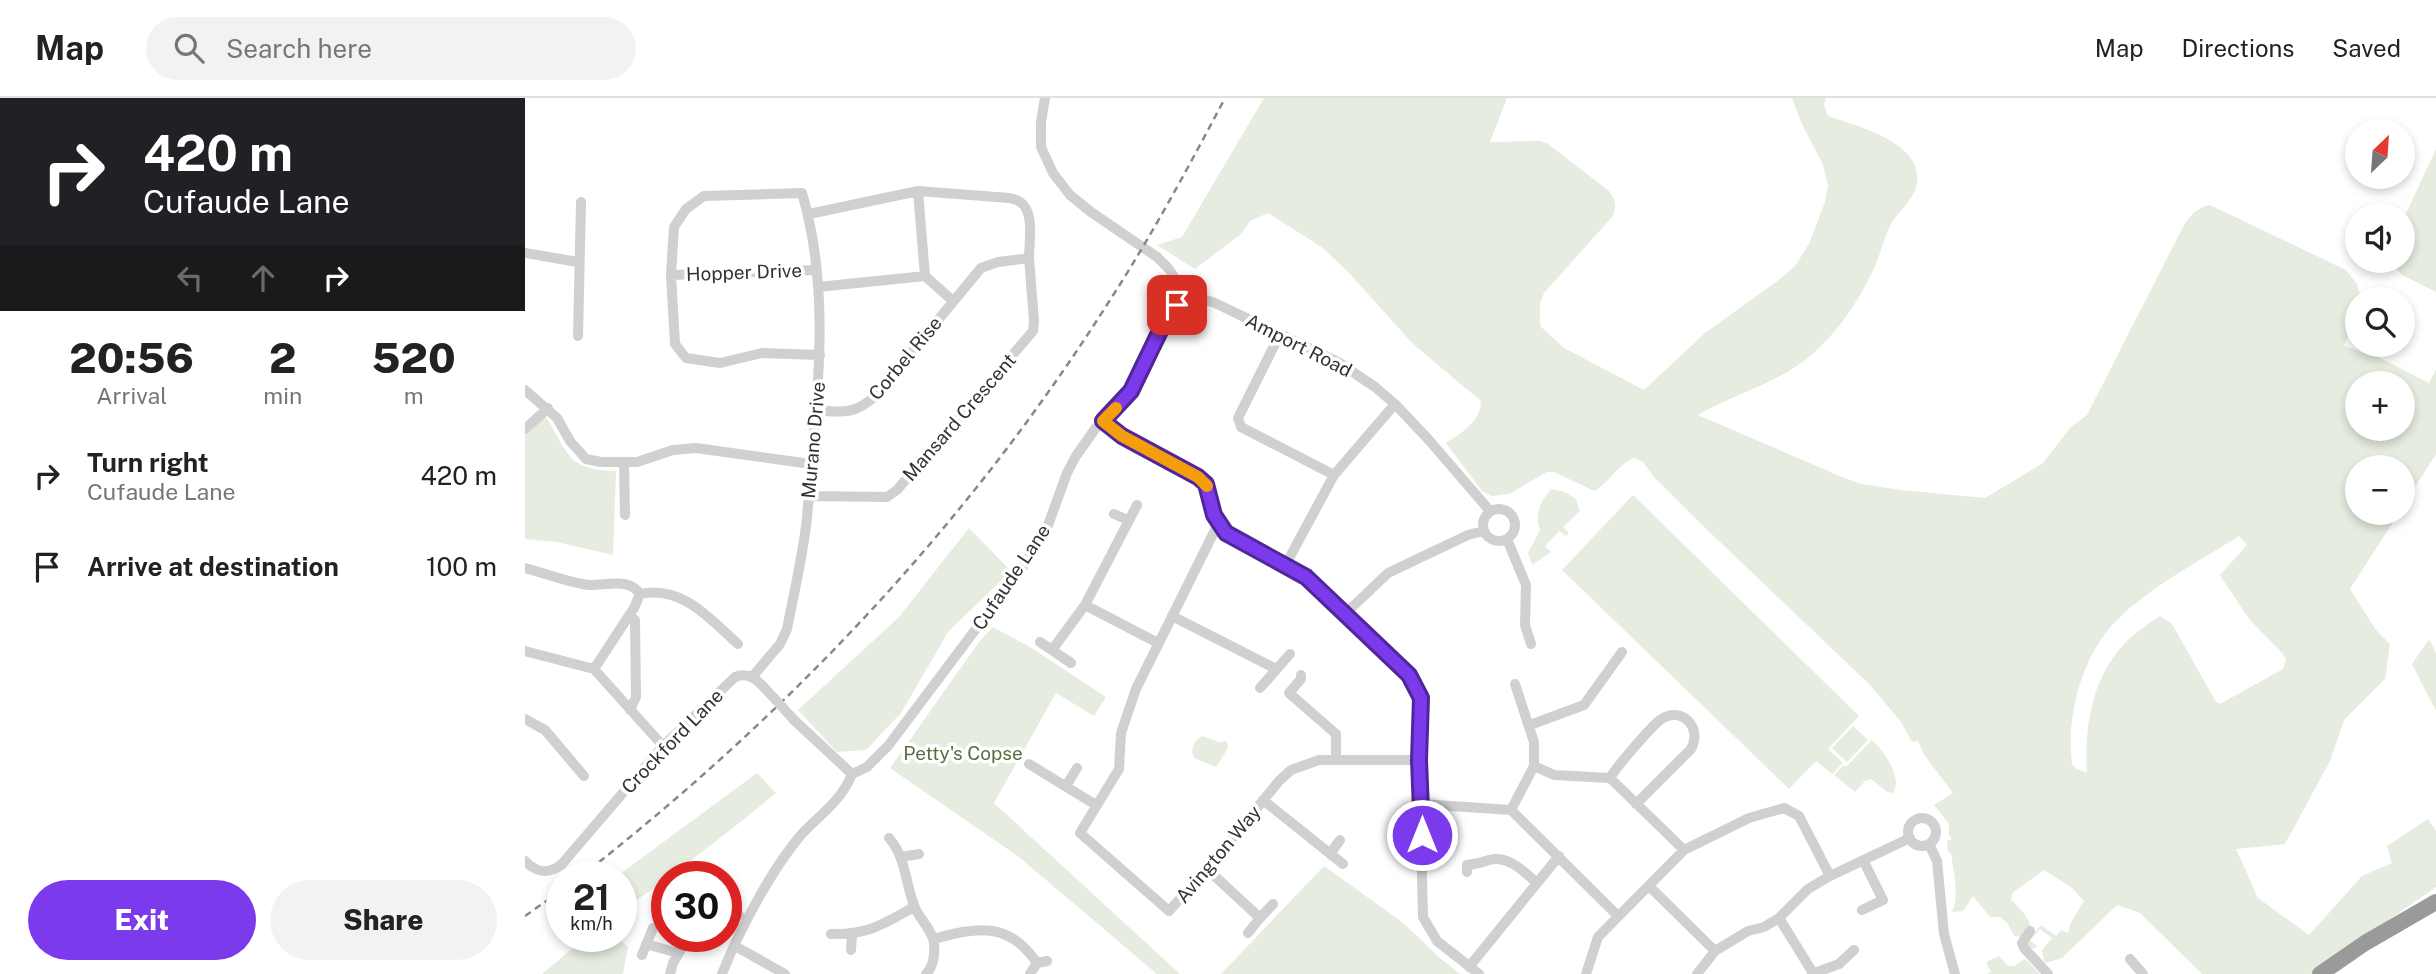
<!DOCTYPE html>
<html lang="en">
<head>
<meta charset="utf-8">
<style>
	body { margin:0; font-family:"Public Sans",sans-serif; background:#f2f2f2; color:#222; height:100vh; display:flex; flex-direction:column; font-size:26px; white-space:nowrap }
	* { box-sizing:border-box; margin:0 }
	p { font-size:23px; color:#767676 }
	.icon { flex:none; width:38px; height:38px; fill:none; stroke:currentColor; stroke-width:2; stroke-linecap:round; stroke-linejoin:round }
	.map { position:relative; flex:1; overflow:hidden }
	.sheet { display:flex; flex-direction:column; background:#fff; width:525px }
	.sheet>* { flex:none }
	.hud { background:#202124; color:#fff; overflow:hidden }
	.needle { width:46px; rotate:25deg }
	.buttons { position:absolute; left:1820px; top:21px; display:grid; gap:14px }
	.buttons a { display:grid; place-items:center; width:70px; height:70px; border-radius:50%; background:#fff; box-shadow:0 4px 10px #0003; font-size:35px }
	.speed { position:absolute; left:21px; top:763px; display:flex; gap:14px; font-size:35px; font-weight:700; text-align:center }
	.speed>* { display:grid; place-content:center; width:91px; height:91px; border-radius:50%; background:#fff; box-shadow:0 4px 10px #0003; line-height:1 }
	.speed small { font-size:18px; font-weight:400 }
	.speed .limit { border:10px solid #d22; background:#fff; color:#111 }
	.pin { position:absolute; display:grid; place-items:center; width:60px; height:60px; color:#fff; margin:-30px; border-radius:14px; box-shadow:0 4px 10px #0006 }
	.me { position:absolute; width:77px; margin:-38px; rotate:0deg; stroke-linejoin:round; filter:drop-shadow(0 0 5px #0008) }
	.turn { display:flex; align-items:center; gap:24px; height:147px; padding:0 28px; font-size:32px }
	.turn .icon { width:91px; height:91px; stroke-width:2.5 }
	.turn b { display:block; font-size:49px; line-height:60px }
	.lanes { display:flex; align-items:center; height:66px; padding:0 28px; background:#0003; justify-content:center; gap:35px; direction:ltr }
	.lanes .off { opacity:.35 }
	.eta { display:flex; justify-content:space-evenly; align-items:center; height:119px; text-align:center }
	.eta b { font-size:42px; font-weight:800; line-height:49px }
	.primary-button { display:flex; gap:14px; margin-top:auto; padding:14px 28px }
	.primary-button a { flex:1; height:80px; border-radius:42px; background:#7c3aed; color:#fff; font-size:28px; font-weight:800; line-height:80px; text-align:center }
	.primary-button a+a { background:#f2f2f2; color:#222 }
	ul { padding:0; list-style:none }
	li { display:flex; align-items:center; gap:21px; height:91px; padding:0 28px }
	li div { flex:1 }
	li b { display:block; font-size:26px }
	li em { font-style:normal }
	header { display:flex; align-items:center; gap:42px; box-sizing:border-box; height:98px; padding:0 35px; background:#fff; border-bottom:2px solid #e0e0e0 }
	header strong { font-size:33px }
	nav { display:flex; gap:38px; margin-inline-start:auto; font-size:24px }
	.search { width:490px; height:63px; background:#f2f2f2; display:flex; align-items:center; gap:18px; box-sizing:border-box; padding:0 24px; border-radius:38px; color:#767676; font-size:26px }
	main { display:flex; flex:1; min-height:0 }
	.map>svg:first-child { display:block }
	.green { fill:#e6ecdf; fill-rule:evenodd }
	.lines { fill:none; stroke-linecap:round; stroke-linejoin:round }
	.minor { stroke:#d0d0d0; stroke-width:10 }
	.highway { stroke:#9a9a9a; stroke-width:16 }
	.rail { stroke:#888; stroke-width:2.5; stroke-dasharray:7 5; stroke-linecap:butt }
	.minor-bridge { stroke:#d0d0d0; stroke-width:10 }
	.route-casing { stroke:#51269a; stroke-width:18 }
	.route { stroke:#7c3aed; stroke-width:12 }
	.slow { stroke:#f59e0b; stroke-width:12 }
	.labels { text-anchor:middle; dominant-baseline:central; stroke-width:7; stroke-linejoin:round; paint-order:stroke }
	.street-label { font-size:19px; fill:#333; stroke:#fff }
	.park-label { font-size:19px; fill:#56703f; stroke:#fff }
</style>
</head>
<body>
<header>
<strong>Map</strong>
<div class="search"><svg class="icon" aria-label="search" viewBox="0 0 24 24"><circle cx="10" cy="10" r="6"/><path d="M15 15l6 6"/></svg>Search here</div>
<nav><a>Map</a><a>Directions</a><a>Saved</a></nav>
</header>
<main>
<section class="sheet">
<div class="hud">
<div class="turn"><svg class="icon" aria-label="right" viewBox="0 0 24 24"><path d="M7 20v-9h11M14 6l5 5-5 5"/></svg><div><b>420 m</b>Cufaude Lane</div></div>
<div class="lanes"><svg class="icon off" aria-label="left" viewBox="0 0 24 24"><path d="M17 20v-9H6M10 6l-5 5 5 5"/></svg><svg class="icon off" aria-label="ahead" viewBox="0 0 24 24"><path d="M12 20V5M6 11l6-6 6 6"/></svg><svg class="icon" aria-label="right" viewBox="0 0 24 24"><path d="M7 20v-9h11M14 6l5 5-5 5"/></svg></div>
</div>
<div class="eta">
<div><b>20:56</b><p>Arrival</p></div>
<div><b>2</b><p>min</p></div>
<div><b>520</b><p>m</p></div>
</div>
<ul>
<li><svg class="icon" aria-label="right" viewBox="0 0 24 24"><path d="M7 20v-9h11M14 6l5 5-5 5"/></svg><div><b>Turn right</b><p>Cufaude Lane</p></div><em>420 m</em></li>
<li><svg class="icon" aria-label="arrive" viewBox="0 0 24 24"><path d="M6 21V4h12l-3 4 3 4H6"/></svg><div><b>Arrive at destination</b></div><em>100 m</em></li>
</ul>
<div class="primary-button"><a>Exit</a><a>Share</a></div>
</section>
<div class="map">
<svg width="1911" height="876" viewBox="0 0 1911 876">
	<rect width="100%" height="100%" fill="#fff"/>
	<!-- green -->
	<path class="green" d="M 739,0 L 982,0 L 965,44 L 1015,43 L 1023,46 L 1084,93 C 1091,103 1092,108 1087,119 L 1019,195 L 1015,206 L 1015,228 L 1039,250 L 1119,292 L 1180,235 L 1259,178 L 1270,168 L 1284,146 L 1300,104 L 1303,88 L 1298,67 L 1276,24 L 1267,0 L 1301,0 L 1299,7 L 1303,18 C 1334,29 1406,46 1390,92 C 1385,105 1373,114 1366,126 C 1359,139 1356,154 1351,166 C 1332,208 1304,249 1264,273 C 1235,290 1202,300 1173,317 L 1317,379 L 1336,386 L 1376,392 L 1460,400 L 1518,365 L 1545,330 L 1562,317 L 1659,127 C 1666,116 1672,110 1685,107 L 1821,172 L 1832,186 L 1836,201 L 1832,201 L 1832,218 L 1819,248 L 1853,259 L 1904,285 L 1911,271 L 1911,356 L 1878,408 L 1878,369 L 1832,369 L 1832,415 L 1874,415 L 1825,491 L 1851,532 L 1865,546 L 1860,581 L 1819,622 L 1805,663 L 1760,746 L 1711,751 L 1733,800 L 1784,837 L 1837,778 L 1867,765 L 1862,748 L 1903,721 L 1911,733 L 1911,789 L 1786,876 L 1677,876 L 1615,815 L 1592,807 L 1537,860 L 1521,865 L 1519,862 L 1517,852 L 1527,840 L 1515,831 L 1505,842 L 1512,848 L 1509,851 L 1504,850 L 1501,846 L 1516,827 L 1531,838 L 1536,832 L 1543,835 L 1545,826 L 1559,803 L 1546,789 L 1519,772 L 1487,795 L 1486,802 C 1495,810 1502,817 1506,829 L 1496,839 L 1489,838 L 1483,826 L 1475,819 L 1465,819 L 1448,798 L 1438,813 L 1427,814 C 1435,798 1428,772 1426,755 L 1423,754 L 1422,743 L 1427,741 L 1424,738 L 1424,726 L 1409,707 L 1428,695 L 1400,658 L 1393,643 L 1387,644 L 1376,624 L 1344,586 L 1175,425 L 1129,379 L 1118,364 L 1109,360 C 1093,366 1084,385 1069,393 L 1029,374 L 1022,374 L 984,396 L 967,398 L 957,393 L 921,345 C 937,334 955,325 956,303 L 888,246 L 825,176 L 798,150 L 743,115 L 725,123 L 716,136 L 670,171 L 632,147 L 657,139 ZM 1832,285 L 1878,285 L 1878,331 L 1832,331 ZM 1714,438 L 1722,447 L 1695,477 L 1724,521 L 1758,556 L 1761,562 L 1758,571 L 1695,606 L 1691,604 L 1647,526 L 1635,518 C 1620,528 1605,538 1594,552 C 1566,585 1559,634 1562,675 L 1550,670 L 1547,666 C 1541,618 1556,560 1590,524 C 1623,490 1673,464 1714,438 Z
		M 1911,51 L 1911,194 L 1877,177 L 1864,163 L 1878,163 L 1878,122 Z
		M 21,319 C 44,356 42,372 91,373 L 88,457 L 32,444 L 0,441 L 0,334 Z
		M 1026,391 L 1040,394 L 1051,401 L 1055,413 L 1038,429 L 1044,435 L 1041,438 L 1034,433 L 1020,448 L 1026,454 L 1007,467 L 1003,455 L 1015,432 C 1009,416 1015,404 1026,391 Z
		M 1108,397 L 1334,618 L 1303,651 L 1318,665 L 1307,676 L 1291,663 L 1264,691 L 1037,472 Z
		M 444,430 L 486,473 L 423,534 L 376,615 L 341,652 L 312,654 L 273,612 L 374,519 Z
		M 468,529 L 505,549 L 581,599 L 569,618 L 531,595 L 469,705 L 655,876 L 632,876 L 494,759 L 365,670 L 454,544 Z
		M 1904,541 L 1911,555 L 1911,613 L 1887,566 Z
		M 1328,628 L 1343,642 L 1322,664 L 1307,650 Z
		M 677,638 L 694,644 L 702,643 L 703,650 L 691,669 L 669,660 C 665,651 669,643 677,638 Z
		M 1347,642 C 1359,653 1378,680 1368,695 L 1362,694 L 1346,681 L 1340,683 L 1330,694 L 1309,677 L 1319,667 L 1321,669 Z
		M 232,675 L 251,695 C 200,738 149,775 96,814 L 96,779 L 91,779 Z
		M 799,768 L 877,824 L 915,860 L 935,876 L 696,876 Z
		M 62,838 L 91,838 L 103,849 L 98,876 L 17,876 Z
		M 1474,858 L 1483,868 L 1489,868 L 1500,861 L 1515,876 L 1462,876 L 1466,874 L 1461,864 Z"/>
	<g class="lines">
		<!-- minor -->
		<path class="minor" d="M 393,93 L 400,178
			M 284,116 L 393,93 L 484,100 C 488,101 492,101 495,104 C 510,113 504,145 504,160 L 473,164 L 456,170 L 351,297 C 331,316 318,315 291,312
			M 0,155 L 53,164
			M 146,177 L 291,172
			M 400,178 L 428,203
			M 293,189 L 400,178
			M 654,201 L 678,201 L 690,205 L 813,264 L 850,289 L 870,306 L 903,341 L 965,413
			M 755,236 L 713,320 L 716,329 L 809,377
			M 53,238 L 56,104
			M 0,292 L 32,320 L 45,343 L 61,361 L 76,364 L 112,364 L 148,352 L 171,350 L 286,366
			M 578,323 L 597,338 L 673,379 L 681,386 L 689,417 L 701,435 L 781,479 L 884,577 L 896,600 L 894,662 L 898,819 L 912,843 L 954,876
			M 0,331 L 23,310
			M 99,364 L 100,417
			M 283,398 L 362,399 L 372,392 L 508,233 L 509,223 L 504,160
			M 612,407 L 560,507 L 633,545
			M958 427a16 16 0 1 1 32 0a16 16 0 1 1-32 0Z
			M 589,416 L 603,422
			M 693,426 L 611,591 L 596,635 L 594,671 L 555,735 L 644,813 L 682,771 L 754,683 L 766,672 L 794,662 L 894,662
			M 982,441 L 1001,487 L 1000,527 L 1006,546
			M 760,468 L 809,377 L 870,306
			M 0,470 C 19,475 45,485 64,487 C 80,488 104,479 115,496
			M 115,496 C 157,487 184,520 213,546
			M 821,515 L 863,475 L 943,437 L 958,433
			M 647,518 L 751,571
			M 515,544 L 527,552 L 560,507
			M 527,552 L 546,565
			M 0,553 L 69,571 L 138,648
			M 69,571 L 109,510 L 115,496
			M 776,577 L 776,581 L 764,595 L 811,636 L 811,661
			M 228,578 L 255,546 L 262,531 C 269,495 278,457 282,420 C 284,395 286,370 288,345 C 296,263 301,176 277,95 L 179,98 L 161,111 L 149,129 L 146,177 L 150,246 L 161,260 L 195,265 L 237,255 L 295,257
			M 735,590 L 765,556
			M 105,612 L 111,599 L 110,522 L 105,517
			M 0,621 L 20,632 L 59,678
			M 269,622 L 327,676
			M 1005,627 L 1059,607 L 1097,554
			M 504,666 L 571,707
			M 1009,668 L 1029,677 L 1085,680 L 1159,752
			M 327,676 L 342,669 L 363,648 L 499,467 L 522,430 L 542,375 L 551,358 L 570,331 L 606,293 L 635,233 L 653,204 L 652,183 L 643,170 L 632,159 L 566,114 L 545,97 L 528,75 L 516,49 L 516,24 L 520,0
			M 1085,680 C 1092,668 1125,630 1135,622 C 1156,607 1178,629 1166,651 L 1111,706
			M 541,688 L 552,670
			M 738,702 L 818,766
			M 896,706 L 986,712 L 1093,818
			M 986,712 L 1009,668 L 1009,644 L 990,586
			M1383 734a14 14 0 1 1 28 0a14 14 0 1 1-28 0Z
			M 364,740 C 382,760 380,788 391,812 C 396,822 408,834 409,845 C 410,857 409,868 401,876
			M 1404,746 L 1412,763 L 1419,836 L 1430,876
			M 805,756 L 815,742
			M 376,759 L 394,756
			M 0,763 C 12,775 23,777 37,766 L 138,648 L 210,579 C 228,572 237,588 249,600
			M 682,771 L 735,820 L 748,806
			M 942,774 L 942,767 C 951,766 956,765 964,762 C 984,757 998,773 1012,785
			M 1125,789 L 1190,853
			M 201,809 L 214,817
			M 1337,812 L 1358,802 L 1338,762
			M 1254,820 L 1288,875
			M 1505,833 L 1497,845 L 1499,850 L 1523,876
			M 723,835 L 735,820
			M 306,836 C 343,837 358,826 389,809
			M 409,841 C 451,829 484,823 512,865
			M 121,846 L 153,855
			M 210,848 L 260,876
			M 326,852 L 327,837
			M 117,857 L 128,830
			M 1605,861 L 1618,876
			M 944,869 L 1034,758
			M 145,876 L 148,865 L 164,838
			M 197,876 C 214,833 245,774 275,738 C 294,717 316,704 327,676
			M 505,876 L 512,865 L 522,863
			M 1061,876 L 1073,839 L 1159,752 L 1224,720 L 1259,710 L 1274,718 L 1305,778
			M 1172,876 L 1190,853 L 1223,833 L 1239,829 L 1254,820 L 1283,791 L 1305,778 L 1385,740
			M 1287,876 L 1314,866 L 1329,852"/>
		<!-- highway -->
		<path class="highway" d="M 1795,876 L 1840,845 L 1911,804"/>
		<!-- rail -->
		<path class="rail" d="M 55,779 C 263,617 444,425 585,202 C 627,137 664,68 700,0
			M 0,818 L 37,792"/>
		<!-- minor-bridge -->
		<path class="minor-bridge" d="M 249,600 L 269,622"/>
	</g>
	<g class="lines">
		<!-- route casing -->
		<g class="route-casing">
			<path id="route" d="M 652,207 L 635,233 L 606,293 L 578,323 L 597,338 L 673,379 L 681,386 L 689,417 L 701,435 L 781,479 L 884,577 L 896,600 L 894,662 L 897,737"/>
		</g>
		<!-- route -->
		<use href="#route" class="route"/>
		<!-- slow -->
		<path class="slow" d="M 591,310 L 578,323 L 597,338 L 673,379 L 682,388"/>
	</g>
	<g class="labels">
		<!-- street labels -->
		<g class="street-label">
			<text transform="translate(219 174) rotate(-2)">Hopper Drive</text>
			<text transform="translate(774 247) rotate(27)">Amport Road</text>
			<text transform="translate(380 260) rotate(-50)">Corbel Rise</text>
			<text transform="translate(434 319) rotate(-49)">Mansard Crescent</text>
			<text transform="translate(288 342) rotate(-85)">Murano Drive</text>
			<text transform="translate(486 479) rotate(-56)">Cufaude Lane</text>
			<text transform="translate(147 643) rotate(-46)">Crockford Lane</text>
			<text transform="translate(693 756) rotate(-50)">Avington Way</text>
		</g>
		<!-- park labels -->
		<g class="park-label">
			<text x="438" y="655">Petty's Copse</text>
		</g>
	</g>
</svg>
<div class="buttons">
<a><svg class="needle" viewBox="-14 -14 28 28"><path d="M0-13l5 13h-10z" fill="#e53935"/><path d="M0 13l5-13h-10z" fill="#767676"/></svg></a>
<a><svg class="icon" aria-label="sound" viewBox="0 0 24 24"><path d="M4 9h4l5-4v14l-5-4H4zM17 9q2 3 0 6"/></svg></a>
<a><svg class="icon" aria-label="search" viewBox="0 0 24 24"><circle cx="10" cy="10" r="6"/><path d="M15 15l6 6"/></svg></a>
<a>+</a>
<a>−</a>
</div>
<div class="speed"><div>21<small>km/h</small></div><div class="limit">30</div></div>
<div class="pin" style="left:652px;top:207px;background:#d93025"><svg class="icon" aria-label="arrive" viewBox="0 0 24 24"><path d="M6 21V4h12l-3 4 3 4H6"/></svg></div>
<svg class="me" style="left:897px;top:737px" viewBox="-20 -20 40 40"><circle r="17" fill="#7c3aed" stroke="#fff" stroke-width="3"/><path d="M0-11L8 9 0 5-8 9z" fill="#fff"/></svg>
</div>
</main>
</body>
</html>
